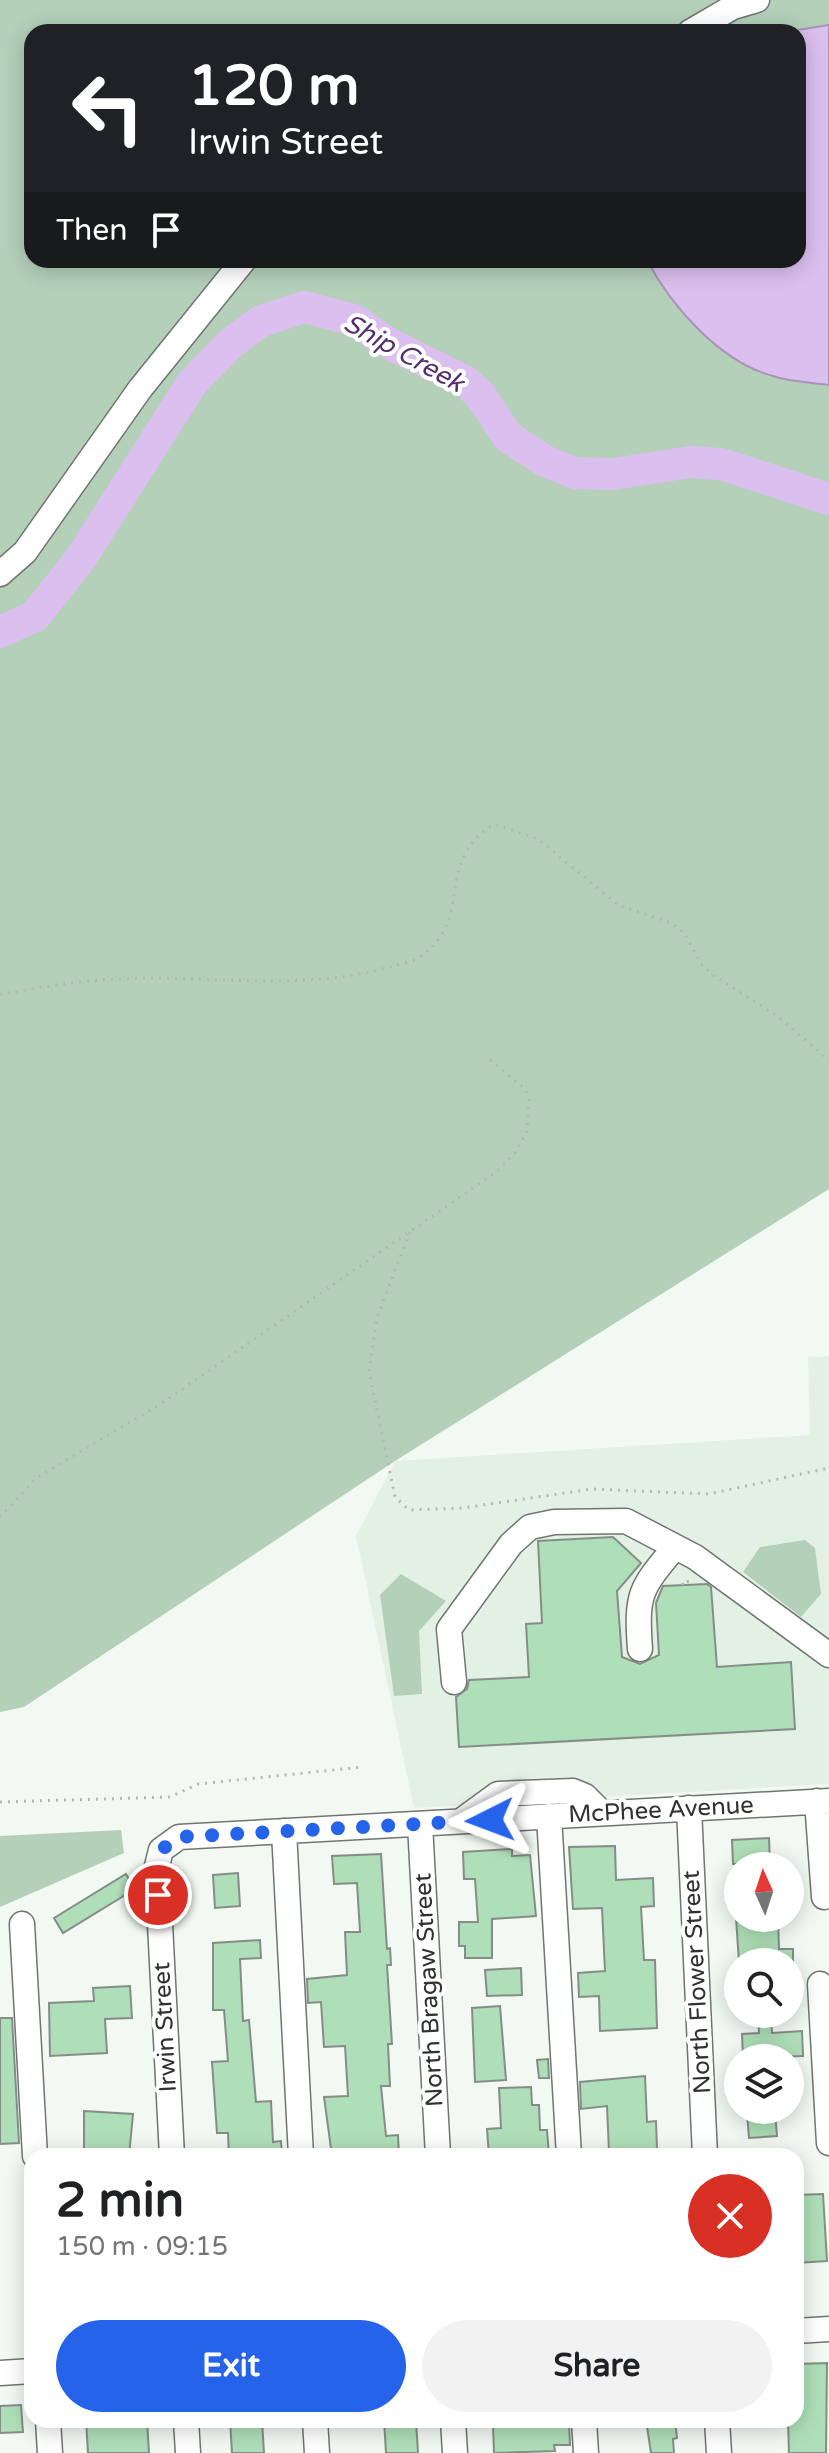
<!DOCTYPE html>
<html lang="en">
<head>
<meta charset="utf-8">
<style>
	body { margin:0; font-family:"Varela Round",sans-serif; background:#f2f2f2; color:#202124; height:100vh; display:flex; flex-direction:column; font-size:30px; white-space:nowrap }
	* { box-sizing:border-box; margin:0 }
	p { font-size:26px; color:#757577 }
	.icon { flex:none; width:44px; height:44px; fill:none; stroke:currentColor; stroke-width:2; stroke-linecap:round; stroke-linejoin:round }
	.map { position:relative; flex:1; overflow:hidden }
	.details { position:absolute; left:24px; top:2148px; width:780px; height:280px; display:flex; flex-direction:column; background:#fff; border-radius:24px; box-shadow:0 4px 20px #0003 }
	.details>* { flex:none }
	.banner { position:absolute; left:24px; top:24px; width:782px; height:244px; border-radius:24px; box-shadow:0 4px 20px #0003; background:#202124; color:#fff; overflow:hidden }
	.needle { width:52px; rotate:357deg }
	.buttons { position:absolute; left:724px; top:1852px; display:grid; gap:16px }
	.buttons a { display:grid; place-items:center; width:80px; height:80px; border-radius:50%; background:#fff; box-shadow:0 4px 20px #0003; font-size:40px }
	.pin { position:absolute; display:grid; place-items:center; width:68px; height:68px; color:#fff; margin:-34px; border:4px solid #fff; border-radius:50%; box-shadow:0 2px 8px #0007 }
	.me { position:absolute; width:88px; margin:-44px; rotate:267deg; stroke-linejoin:round; filter:drop-shadow(0 0 6px #0008) }
	.turn { display:flex; align-items:center; gap:28px; height:168px; padding:0 32px; font-size:36px }
	.turn .icon { width:104px; height:104px; stroke-width:2.5 }
	.turn b { display:block; font-size:56px; line-height:68px }
	.then { display:flex; align-items:center; height:76px; padding:0 32px; background:#0003; gap:16px; font-size:30px }
	.round { display:grid; place-items:center; flex:none; width:84px; height:84px; border-radius:42px; background:#f2f2f2 }
	.headline { display:flex; align-items:center; justify-content:space-between; height:136px; padding:0 32px }
	h1 { font-size:48px; font-weight:700; line-height:60px }
	.primary-button { display:flex; gap:16px; margin-top:auto; padding:16px 32px }
	.primary-button a { flex:1; height:92px; border-radius:48px; background:#2563eb; color:#fff; font-size:32px; font-weight:700; line-height:92px; text-align:center }
	.primary-button a+a { background:#f2f2f2; color:#202124 }
	.map>svg:first-child { display:block }
	.built { fill:#e3f1e5 }
	.green { fill:#b4d0b9; fill-rule:evenodd }
	.water { fill:#dbbfef; stroke:#a895b6; stroke-width:2 }
	.lines { fill:none; stroke-linecap:round; stroke-linejoin:round }
	.river { stroke:#dbbfef; stroke-width:32 }
	.building { fill:#afdfb8; stroke:#868d88; stroke-width:2 }
	.minor-casing { stroke:#6f7670; stroke-width:27 }
	.path { stroke:#b2b8b3; stroke-width:3; stroke-dasharray:2 6; stroke-linecap:butt }
	.minor { stroke:#fff; stroke-width:24 }
	.route { stroke:#2563eb; stroke-width:14; stroke-dasharray:0 25.2 }
	.labels { text-anchor:middle; dominant-baseline:central; stroke-width:8; stroke-linejoin:round; paint-order:stroke }
	.street-label { font-size:24px; fill:#303230; stroke:#fff }
	.water-label { font-size:26px; font-style:italic; fill:#55316b; stroke:#fff }
</style>
</head>
<body>
<div class="map">
<svg width="829" height="2453" viewBox="0 0 829 2453">
	<rect width="100%" height="100%" fill="#f2f9f3"/>
	<!-- built -->
	<path class="built" d="M 829,1356 L 829,1784 L 414,1808 L 356,1536 L 395,1461 L 810,1435 L 808,1357 Z"/>
	<!-- green -->
	<path class="green" d="M 0,0 L 829,0 L 829,1189 L 395,1461 L 24,1707 L 0,1712 ZM 32,32 L 798,32 L 798,260 L 32,260 Z
		M 805,1540 L 815,1548 L 821,1594 L 801,1617 L 743,1572 L 760,1547 Z
		M 401,1574 L 446,1601 L 419,1631 L 422,1694 L 394,1696 L 380,1595 Z
		M 121,1830 L 124,1853 L 0,1907 L 0,1836 Z"/>
	<!-- water -->
	<path class="water" d="M 829,25 L 829,385 C 810,382 790,382 773,376 C 720,362 671,306 647,260 L 798,260 L 798,32 L 785,32 Z"/>
	<g class="lines">
		<!-- river -->
		<path class="river" d="M 0,632 L 35,616 L 81,558 L 192,383 L 231,343 L 261,321 L 304,307 L 354,320 L 386,342 L 465,381 L 481,396 L 508,437 L 545,461 L 575,473 L 614,474 L 690,462 L 721,464 L 829,499"/>
	</g>
	<!-- building -->
	<path class="building" d="M 613,1537 L 641,1563 L 617,1591 L 622,1657 L 640,1664 L 659,1655 L 656,1603 L 663,1586 L 707,1584 L 711,1587 L 717,1667 L 791,1662 L 795,1729 L 459,1747 L 456,1697 L 467,1689 L 469,1680 L 529,1677 L 526,1624 L 542,1623 L 538,1541 Z
		M 769,1838 L 770,1862 L 733,1864 L 732,1840 Z
		M 615,1846 L 616,1880 L 653,1878 L 654,1906 L 641,1907 L 644,1960 L 655,1960 L 657,2028 L 600,2031 L 599,1996 L 579,1997 L 578,1973 L 605,1971 L 602,1908 L 573,1909 L 569,1847 Z
		M 512,1849 L 512,1856 L 530,1855 L 536,1916 L 492,1919 L 492,1958 L 465,1958 L 465,1946 L 459,1946 L 459,1922 L 478,1922 L 475,1879 L 464,1879 L 463,1852 Z
		M 381,1854 L 387,1949 L 390,1948 L 391,1965 L 387,1965 L 392,2044 L 388,2044 L 390,2086 L 381,2086 L 386,2136 L 398,2135 L 399,2156 L 332,2156 L 324,2097 L 348,2096 L 345,2046 L 324,2047 L 321,2002 L 308,2003 L 307,1979 L 347,1975 L 345,1932 L 360,1932 L 357,1883 L 334,1884 L 332,1856 Z
		M 238,1873 L 240,1906 L 215,1908 L 213,1875 Z
		M 126,1874 L 135,1889 L 63,1933 L 54,1918 Z
		M 736,1918 L 778,1918 L 779,1949 L 793,1949 L 793,1962 L 739,1962 Z
		M 260,1940 L 261,1958 L 240,1959 L 243,2021 L 249,2020 L 256,2102 L 271,2101 L 273,2142 L 281,2141 L 282,2156 L 229,2156 L 228,2133 L 217,2133 L 212,2062 L 228,2061 L 224,2010 L 213,2010 L 213,1943 Z
		M 521,1968 L 522,1995 L 487,1996 L 485,1970 Z
		M 130,1986 L 132,2018 L 105,2019 L 107,2053 L 50,2056 L 49,2003 L 94,2001 L 93,1988 Z
		M 500,2006 L 506,2080 L 475,2082 L 472,2008 Z
		M 758,2014 L 771,2014 L 772,2033 L 802,2031 L 803,2056 L 743,2058 L 742,2034 L 759,2033 Z
		M 0,2018 L 12,2018 L 19,2143 L 0,2144 Z
		M 548,2059 L 549,2078 L 539,2078 L 537,2060 Z
		M 645,2076 L 647,2122 L 656,2121 L 657,2150 L 609,2152 L 607,2106 L 581,2109 L 580,2082 Z
		M 531,2087 L 532,2105 L 539,2105 L 540,2130 L 547,2130 L 549,2154 L 489,2156 L 487,2129 L 501,2128 L 499,2088 Z
		M 84,2111 L 133,2114 L 129,2156 L 84,2156 Z
		M 775,2112 L 777,2136 L 749,2138 L 747,2113 Z
		M 823,2194 L 827,2261 L 796,2263 L 796,2195 Z
		M 827,2363 L 826,2453 L 789,2453 L 788,2420 L 796,2420 L 796,2364 Z
		M 21,2405 L 23,2432 L 0,2433 L 0,2406 Z
		M 86,2420 L 147,2420 L 149,2453 L 88,2453 Z
		M 230,2420 L 262,2420 L 264,2453 L 232,2453 Z
		M 384,2420 L 416,2420 L 418,2453 L 386,2453 Z
		M 646,2420 L 675,2420 L 677,2438 L 673,2439 L 674,2453 L 651,2453 Z
		M 569,2423 L 570,2445 L 554,2445 L 555,2451 L 494,2453 L 493,2426 Z"/>
	<g class="lines">
		<!-- minor casing -->
		<g class="minor-casing">
			<path id="minor" d="M 690,32 L 733,7 L 757,0
				M 0,574 L 25,552 L 140,389 L 244,260
				M 640,1649 C 636,1593 640,1589 675,1547
				M 454,1682 L 449,1629 L 511,1544 L 530,1527 L 554,1522 L 626,1521 L 695,1557 L 829,1655
				M 817,1801 L 824,1897
				M 689,1808 L 705,2156
				M 549,1816 L 569,2156
				M 461,1821 L 498,1794 L 573,1791 L 585,1796 L 602,1813
				M 420,1824 L 438,2156
				M 284,1831 L 301,2156
				M 22,1924 L 35,2156
				M 820,1984 L 829,2143
				M 172,2156 L 157,1866 L 161,1850 L 179,1837 L 829,1801
				M 796,2331 L 829,2329
				M 0,2373 L 32,2371
				M 48,2420 L 50,2453
				M 186,2420 L 188,2453
				M 315,2420 L 317,2453
				M 453,2420 L 455,2453
				M 584,2420 L 586,2453
				M 717,2420 L 719,2453"/>
		</g>
		<!-- path -->
		<path class="path" d="M 0,994 C 38,988 76,981 115,979 C 207,974 303,993 393,966 C 402,963 414,962 421,956 C 476,917 432,864 494,824 L 538,839 L 618,905 L 672,923 L 685,934 L 701,964 L 713,975 L 777,1016 L 829,1060
			M 410,1232 L 377,1317 L 369,1371 L 395,1497 L 409,1510 L 463,1508 L 592,1489 L 709,1494 L 829,1468
			M 0,1517 L 36,1478 L 162,1403 L 496,1172 L 515,1153 L 527,1131 L 529,1099 L 525,1089 L 487,1057
			M 683,1585 L 682,1582 L 694,1581
			M 0,1802 L 170,1797 L 198,1784 L 362,1767"/>
		<!-- minor -->
		<use href="#minor" class="minor"/>
	</g>
	<g class="lines">
		<!-- route -->
		<path class="route" d="M 158,1895 L 157,1866 L 161,1850 L 179,1837 L 490,1820"/>
	</g>
	<g class="labels">
		<!-- street labels -->
		<g class="street-label">
			<text transform="translate(661 1810) rotate(-3)">McPhee Avenue</text>
			<text transform="translate(697 1982) rotate(-93)">North Flower Street</text>
			<text transform="translate(429 1990) rotate(-93)">North Bragaw Street</text>
			<text transform="translate(165 2027) rotate(-93)">Irwin Street</text>
		</g>
		<!-- water labels -->
		<g class="water-label">
			<text transform="translate(404 353) rotate(29)">Ship Creek</text>
		</g>
	</g>
</svg>
<div class="buttons">
<a><svg class="needle" viewBox="-14 -14 28 28"><path d="M0-13l5 13h-10z" fill="#e53935"/><path d="M0 13l5-13h-10z" fill="#757577"/></svg></a>
<a><svg class="icon" aria-label="search" viewBox="0 0 24 24"><circle cx="10" cy="10" r="6"/><path d="M15 15l6 6"/></svg></a>
<a><svg class="icon" aria-label="layers" viewBox="0 0 24 24"><path d="M12 4l9 5-9 5-9-5zM3 14l9 5 9-5"/></svg></a>
</div>
<div class="pin" style="left:158px;top:1895px;background:#d93025"><svg class="icon" aria-label="arrive" viewBox="0 0 24 24"><path d="M6 21V4h12l-3 4 3 4H6"/></svg></div>
<svg class="me" style="left:490px;top:1820px" viewBox="-20 -20 40 40"><path d="M0-17L14 15 0 8-14 15z" fill="#2563eb" stroke="#fff" stroke-width="4"/></svg>
<div class="banner">
<div class="turn"><svg class="icon" aria-label="left" viewBox="0 0 24 24"><path d="M17 20v-9H6M10 6l-5 5 5 5"/></svg><div><b>120 m</b>Irwin Street</div></div>
<div class="then">Then<svg class="icon" aria-label="arrive" viewBox="0 0 24 24"><path d="M6 21V4h12l-3 4 3 4H6"/></svg></div>
</div>
<section class="details">
<div class="headline"><div><h1>2 min</h1><p>150 m · 09:15</p></div><a class="round" style="background:#d93025;color:#fff"><svg class="icon" aria-label="close" viewBox="0 0 24 24"><path d="M6 6l12 12M18 6L6 18"/></svg></a></div>
<div class="primary-button"><a>Exit</a><a>Share</a></div>
</section>
</div>
</body>
</html>
